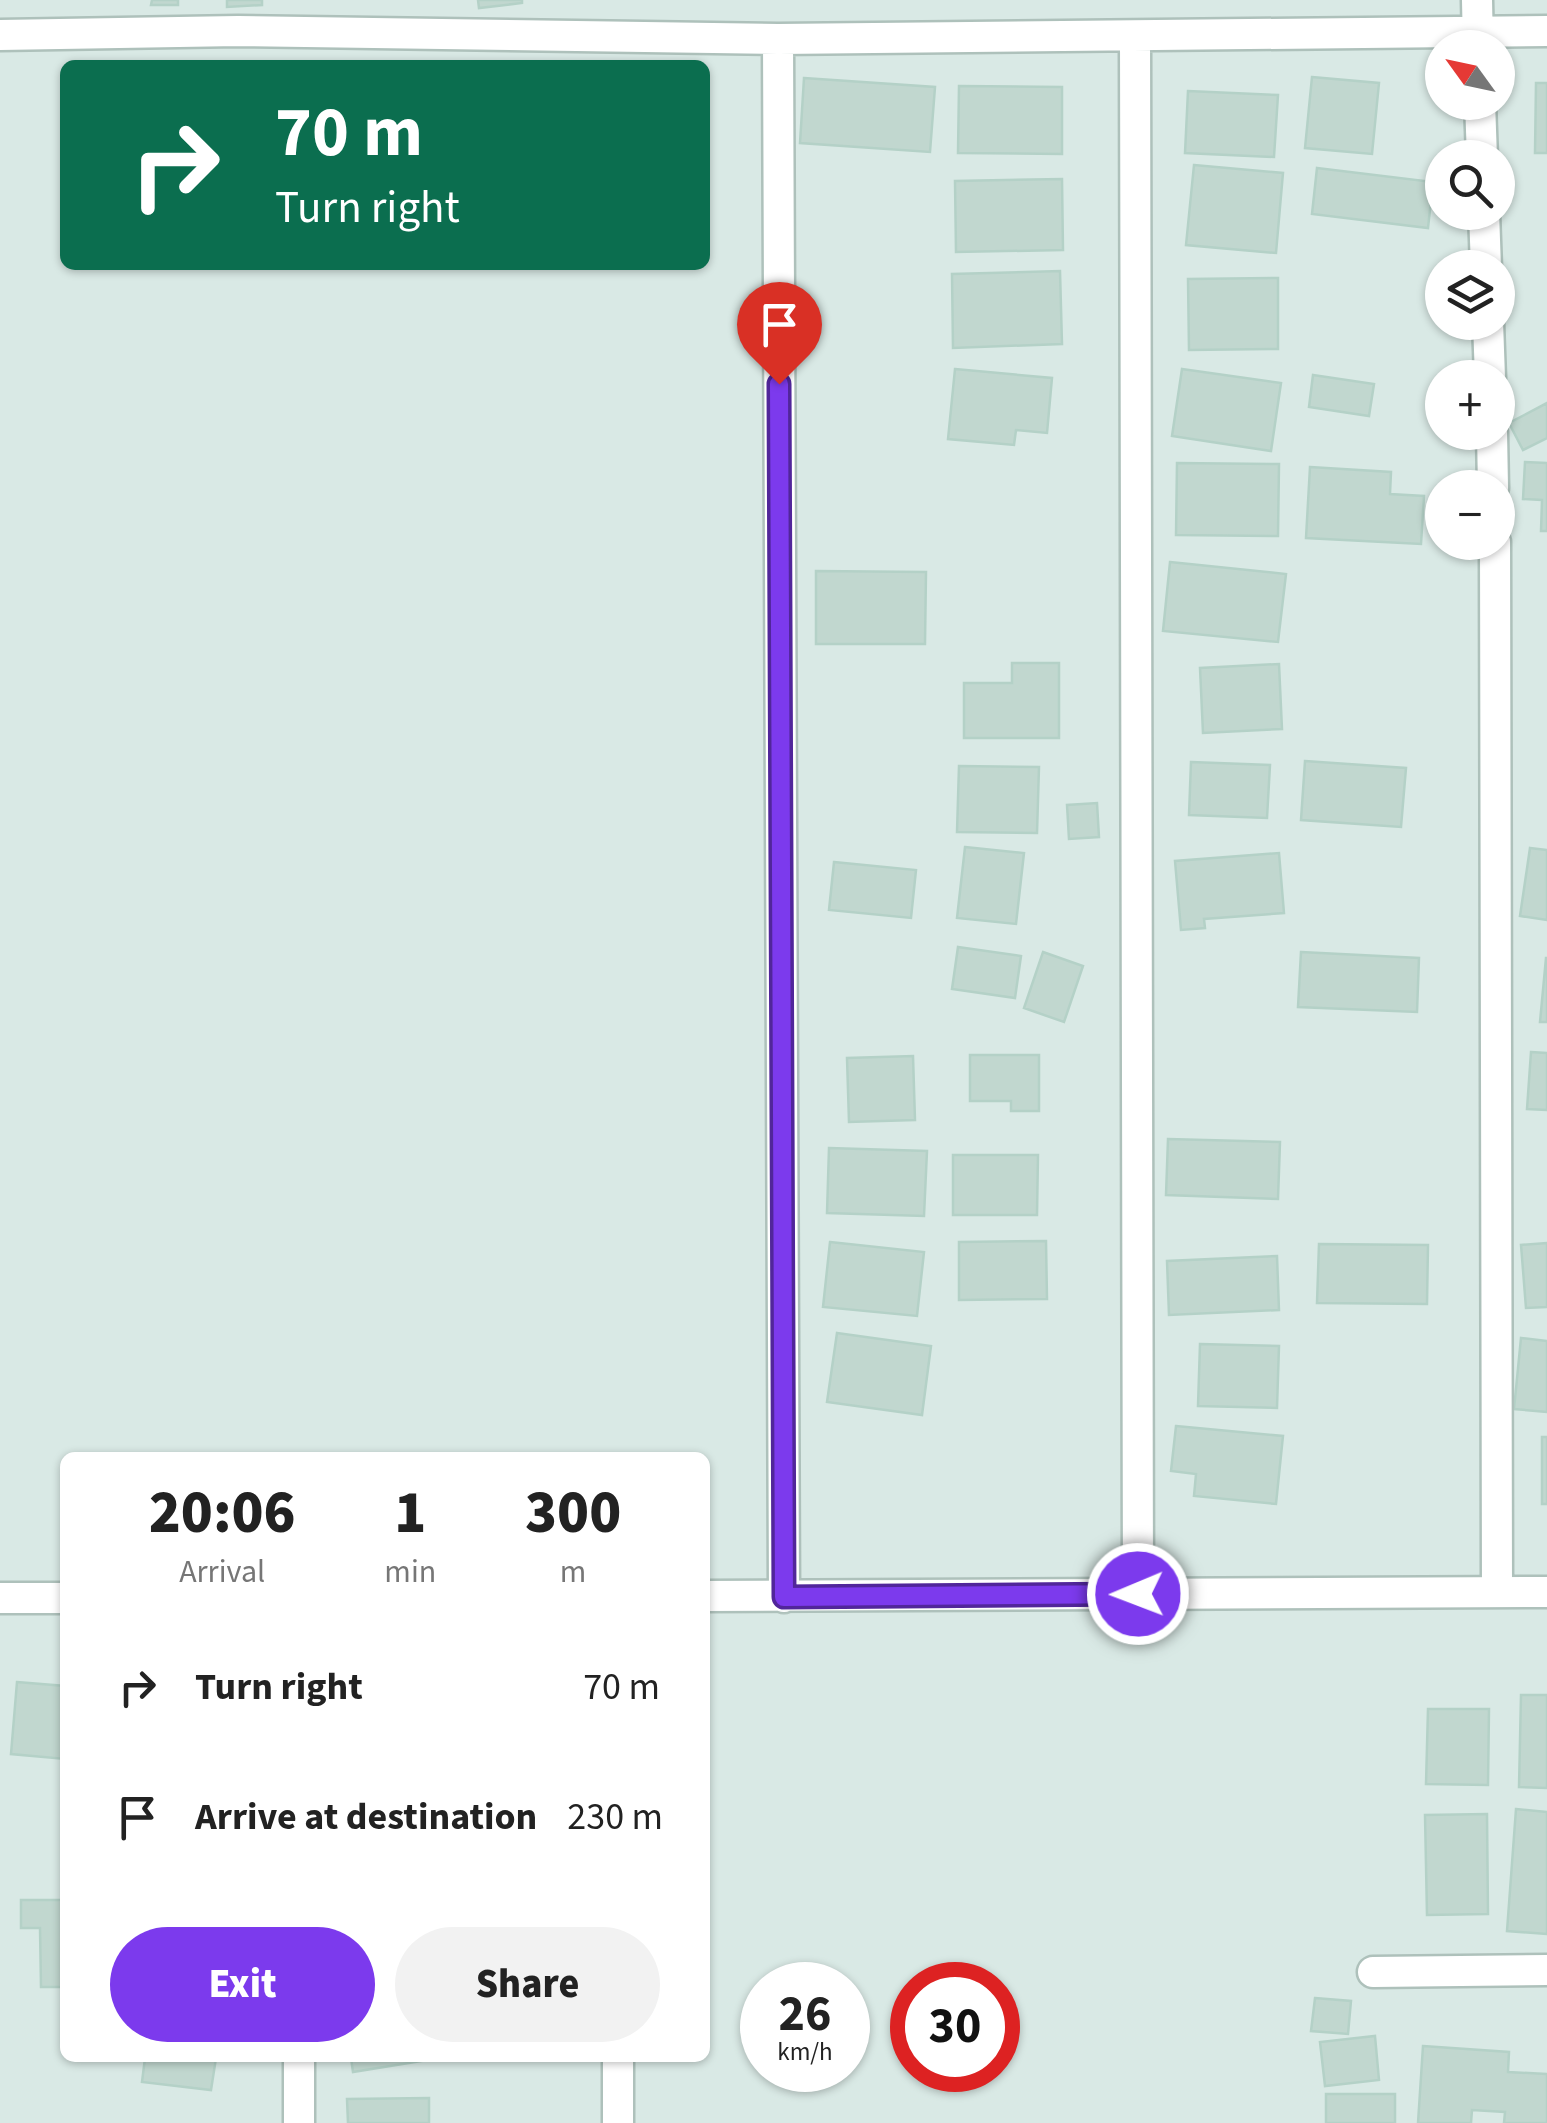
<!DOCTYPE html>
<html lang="en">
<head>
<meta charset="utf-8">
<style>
	body { margin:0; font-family:"Source Sans 3",sans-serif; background:#f2f2f2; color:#222; height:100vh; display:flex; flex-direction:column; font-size:38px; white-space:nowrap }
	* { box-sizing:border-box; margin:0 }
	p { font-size:32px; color:#767676 }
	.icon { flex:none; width:55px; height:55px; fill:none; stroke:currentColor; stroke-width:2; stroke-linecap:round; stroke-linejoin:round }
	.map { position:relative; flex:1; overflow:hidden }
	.sheet { position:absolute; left:60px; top:1452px; width:650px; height:610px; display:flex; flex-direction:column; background:#fff; border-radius:15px; box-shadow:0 2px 8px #0004 }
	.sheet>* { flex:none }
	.banner { position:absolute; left:60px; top:60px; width:650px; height:210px; border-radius:15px; box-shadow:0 2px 8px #0004; background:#0b6e4f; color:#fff; overflow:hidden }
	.needle { width:65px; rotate:303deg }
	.fabs { position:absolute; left:1425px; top:30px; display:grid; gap:20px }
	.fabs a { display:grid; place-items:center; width:90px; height:90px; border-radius:50%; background:#fff; box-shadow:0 2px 8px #0004; font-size:50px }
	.speed { position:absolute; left:740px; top:1962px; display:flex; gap:20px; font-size:50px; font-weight:700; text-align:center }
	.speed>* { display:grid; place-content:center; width:130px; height:130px; border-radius:50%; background:#fff; box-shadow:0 2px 8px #0004; line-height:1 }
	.speed small { font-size:25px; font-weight:400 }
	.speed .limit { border:15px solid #d22; background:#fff; color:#111 }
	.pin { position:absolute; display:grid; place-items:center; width:85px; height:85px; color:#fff; margin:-102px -42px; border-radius:50% 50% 50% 0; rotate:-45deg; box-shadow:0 0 10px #0007 }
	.pin .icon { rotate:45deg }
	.me { position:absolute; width:110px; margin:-55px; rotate:269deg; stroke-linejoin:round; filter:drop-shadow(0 0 8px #0008) }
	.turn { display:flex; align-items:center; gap:35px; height:210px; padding:0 50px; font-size:45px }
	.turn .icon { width:130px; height:130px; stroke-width:2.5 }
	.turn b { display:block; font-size:70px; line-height:85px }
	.eta { display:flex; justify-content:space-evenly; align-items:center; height:170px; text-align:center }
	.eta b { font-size:60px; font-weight:800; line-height:70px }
	.primary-button { display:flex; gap:20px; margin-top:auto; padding:20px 50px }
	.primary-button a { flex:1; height:115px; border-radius:60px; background:#7c3aed; color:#fff; font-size:40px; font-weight:800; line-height:115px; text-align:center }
	.primary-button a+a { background:#f2f2f2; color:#222 }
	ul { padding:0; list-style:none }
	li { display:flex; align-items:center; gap:30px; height:130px; padding:0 50px }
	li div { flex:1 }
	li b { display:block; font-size:38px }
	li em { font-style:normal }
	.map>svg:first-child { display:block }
	.residential { fill:#d9e9e5; fill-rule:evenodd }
	.building { fill:#c1d7cf; stroke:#b4d1c7; stroke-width:2.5 }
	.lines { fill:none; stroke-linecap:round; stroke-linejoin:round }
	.minor-casing { stroke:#aec1bb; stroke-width:35 }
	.minor { stroke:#fff; stroke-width:30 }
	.route-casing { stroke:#51269a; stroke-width:25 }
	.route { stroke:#7c3aed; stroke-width:18 }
</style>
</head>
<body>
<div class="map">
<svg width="1547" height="2123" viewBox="0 0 1547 2123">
	<rect width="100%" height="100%" fill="#ebf5f2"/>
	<!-- residential -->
	<path class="residential" d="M 0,0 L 1547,0 L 1547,2123 L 0,2123 ZM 1442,48 L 1498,48 L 1498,102 L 1442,102 ZM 65,65 L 705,65 L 705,265 L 65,265 ZM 1442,158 L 1498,158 L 1498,212 L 1442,212 ZM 1442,268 L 1498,268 L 1498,322 L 1442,322 ZM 1442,378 L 1498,378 L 1498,432 L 1442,432 ZM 1442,488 L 1498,488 L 1498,542 L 1442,542 ZM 65,1458 L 705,1458 L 705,2058 L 65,2058 ZM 762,1985 L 848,1985 L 848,2070 L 762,2070 ZM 912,1985 L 998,1985 L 998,2070 L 912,2070 Z"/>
	<!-- building -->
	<path class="building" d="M 152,0 L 178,0 L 178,5 L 151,5 Z
		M 227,0 L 262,0 L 262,5 L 227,7 Z
		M 478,0 L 522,0 L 522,3 L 479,8 Z
		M 1312,77 L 1379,83 L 1372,154 L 1305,148 Z
		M 804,78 L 935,87 L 930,152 L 800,143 Z
		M 1536,83 L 1547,83 L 1547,153 L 1535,153 Z
		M 959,86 L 1062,87 L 1062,154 L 958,153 Z
		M 1188,91 L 1278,95 L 1274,157 L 1185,153 Z
		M 1194,165 L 1283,173 L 1276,253 L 1186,245 Z
		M 1317,168 L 1433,182 L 1428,228 L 1312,214 Z
		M 1062,179 L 1063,250 L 956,252 L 955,181 Z
		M 1060,271 L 1062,344 L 953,348 L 952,274 Z
		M 1278,278 L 1278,349 L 1189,350 L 1188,279 Z
		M 955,369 L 1052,378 L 1047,433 L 1016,430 L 1014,445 L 948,439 Z
		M 1182,369 L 1281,383 L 1271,451 L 1172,436 Z
		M 1313,375 L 1374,384 L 1369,416 L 1309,407 Z
		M 1547,403 L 1547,438 L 1523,450 L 1509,423 Z
		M 1525,462 L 1547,463 L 1547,531 L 1541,531 L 1542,500 L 1523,499 Z
		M 1177,463 L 1279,464 L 1278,536 L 1176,535 Z
		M 1310,467 L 1391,472 L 1390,494 L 1424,496 L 1421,544 L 1306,538 Z
		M 1170,562 L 1286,574 L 1278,642 L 1163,631 Z
		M 816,571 L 926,572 L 925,644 L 816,644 Z
		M 1012,663 L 1059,663 L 1059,738 L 964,738 L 964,683 L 1012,683 Z
		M 1279,664 L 1282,729 L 1203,733 L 1200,668 Z
		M 1305,761 L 1406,768 L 1401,827 L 1301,820 Z
		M 1191,762 L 1270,765 L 1267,818 L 1189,815 Z
		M 959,766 L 1039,767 L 1037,833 L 957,832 Z
		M 1097,803 L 1099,837 L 1069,839 L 1067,805 Z
		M 965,847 L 1024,853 L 1016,924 L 957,918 Z
		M 1530,848 L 1547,850 L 1547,920 L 1520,916 Z
		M 1279,853 L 1284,913 L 1204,919 L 1205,928 L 1181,930 L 1175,861 Z
		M 834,862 L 916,870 L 911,918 L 829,910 Z
		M 958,947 L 1021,956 L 1015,998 L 952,989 Z
		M 1043,952 L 1083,966 L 1064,1022 L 1024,1008 Z
		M 1301,952 L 1419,958 L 1417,1012 L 1298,1007 Z
		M 1546,958 L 1547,958 L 1547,1022 L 1540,1022 Z
		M 1531,1052 L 1547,1053 L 1547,1110 L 1527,1109 Z
		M 970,1055 L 1039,1055 L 1039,1111 L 1011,1111 L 1011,1101 L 970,1101 Z
		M 913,1056 L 915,1120 L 849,1122 L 847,1058 Z
		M 1168,1139 L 1280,1142 L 1278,1199 L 1166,1195 Z
		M 829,1148 L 927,1151 L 924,1216 L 827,1213 Z
		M 953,1155 L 1038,1155 L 1037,1215 L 953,1215 Z
		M 1046,1241 L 1047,1299 L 959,1300 L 959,1242 Z
		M 830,1242 L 924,1252 L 917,1316 L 823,1307 Z
		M 1547,1243 L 1547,1307 L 1526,1308 L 1521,1245 Z
		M 1319,1244 L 1428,1245 L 1427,1304 L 1317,1303 Z
		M 1277,1256 L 1279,1310 L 1169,1315 L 1167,1261 Z
		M 837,1333 L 931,1346 L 922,1415 L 827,1402 Z
		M 1521,1338 L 1547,1341 L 1547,1412 L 1514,1409 Z
		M 1200,1344 L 1279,1346 L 1277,1408 L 1198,1406 Z
		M 1176,1426 L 1283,1436 L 1276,1504 L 1194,1496 L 1196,1474 L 1171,1471 Z
		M 1542,1437 L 1547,1437 L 1547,1504 L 1542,1504 Z
		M 17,1682 L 65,1686 L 65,1759 L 11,1754 Z
		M 1521,1695 L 1547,1695 L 1547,1788 L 1519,1787 Z
		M 1428,1709 L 1489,1709 L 1488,1785 L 1426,1784 Z
		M 1516,1809 L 1547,1812 L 1547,1934 L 1507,1931 Z
		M 1487,1814 L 1488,1914 L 1427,1915 L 1425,1815 Z
		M 21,1900 L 65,1900 L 65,1987 L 41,1987 L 40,1928 L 21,1928 Z
		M 1315,1998 L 1351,2001 L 1348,2034 L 1311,2031 Z
		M 1375,2036 L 1379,2080 L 1325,2086 L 1320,2042 Z
		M 1423,2046 L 1509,2052 L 1508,2072 L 1547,2074 L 1547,2123 L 1504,2123 L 1505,2112 L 1472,2110 L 1471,2123 L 1418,2123 Z
		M 145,2058 L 216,2058 L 211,2090 L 142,2082 Z
		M 351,2058 L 434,2058 L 434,2059 L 353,2072 Z
		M 1326,2094 L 1395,2094 L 1395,2123 L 1326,2123 Z
		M 429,2098 L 429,2123 L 348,2123 L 347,2099 Z"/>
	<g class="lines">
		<!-- minor casing -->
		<g class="minor-casing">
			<path id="minor" d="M 1477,0 L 1478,48
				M 0,35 L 238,31 L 778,39 L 1547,31
				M 1135,36 L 1138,1594
				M 778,39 L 784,1597
				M 1480,102 L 1482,158
				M 1484,212 L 1486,268
				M 1488,322 L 1490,378
				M 1492,432 L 1493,488
				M 1495,542 L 1497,1592
				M 705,1596 L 1547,1592
				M 0,1598 L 65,1598
				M 1373,1972 L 1547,1970
				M 299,2058 L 299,2123
				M 618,2058 L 618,2123"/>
		</g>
		<!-- minor -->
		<use href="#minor" class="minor"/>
	</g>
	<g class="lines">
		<!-- route casing -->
		<g class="route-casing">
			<path id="route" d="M 779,384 L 784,1597 L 1138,1594"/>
		</g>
		<!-- route -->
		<use href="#route" class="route"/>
	</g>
</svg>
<div class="fabs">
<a><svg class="needle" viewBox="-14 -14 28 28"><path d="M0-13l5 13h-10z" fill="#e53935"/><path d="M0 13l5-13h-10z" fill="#767676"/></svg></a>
<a><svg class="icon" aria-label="search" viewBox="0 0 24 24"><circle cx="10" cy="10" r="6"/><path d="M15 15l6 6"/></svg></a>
<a><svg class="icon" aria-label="layers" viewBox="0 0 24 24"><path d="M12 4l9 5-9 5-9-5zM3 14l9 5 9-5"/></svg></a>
<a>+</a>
<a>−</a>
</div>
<div class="speed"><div>26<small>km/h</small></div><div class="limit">30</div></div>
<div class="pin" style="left:779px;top:384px;background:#d93025"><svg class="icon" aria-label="arrive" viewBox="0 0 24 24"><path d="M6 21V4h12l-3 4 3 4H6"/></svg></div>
<svg class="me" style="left:1138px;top:1594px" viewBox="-20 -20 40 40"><circle r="17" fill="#7c3aed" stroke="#fff" stroke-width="3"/><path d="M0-11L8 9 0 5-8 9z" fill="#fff"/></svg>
<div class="banner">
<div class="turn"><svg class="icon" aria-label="right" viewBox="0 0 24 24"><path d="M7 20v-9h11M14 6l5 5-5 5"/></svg><div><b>70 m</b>Turn right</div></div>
</div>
<section class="sheet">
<div class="eta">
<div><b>20:06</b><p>Arrival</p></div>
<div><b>1</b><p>min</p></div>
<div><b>300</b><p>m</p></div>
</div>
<ul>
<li><svg class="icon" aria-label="right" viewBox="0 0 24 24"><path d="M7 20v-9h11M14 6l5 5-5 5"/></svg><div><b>Turn right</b></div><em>70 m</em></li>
<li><svg class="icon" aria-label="arrive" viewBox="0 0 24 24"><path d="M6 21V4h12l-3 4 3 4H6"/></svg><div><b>Arrive at destination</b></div><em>230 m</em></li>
</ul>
<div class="primary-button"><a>Exit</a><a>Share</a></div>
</section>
</div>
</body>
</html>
